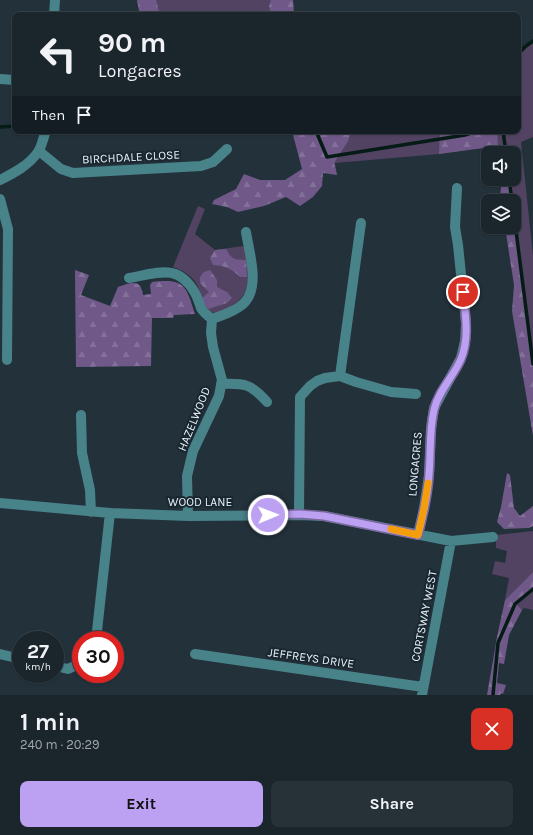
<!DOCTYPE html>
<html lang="en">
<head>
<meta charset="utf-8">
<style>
	body { margin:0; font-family:Karla,sans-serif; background:#273138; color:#f1f3f6; height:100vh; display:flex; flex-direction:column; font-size:15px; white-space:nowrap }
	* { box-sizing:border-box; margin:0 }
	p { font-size:13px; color:#9fa5a9 }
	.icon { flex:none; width:22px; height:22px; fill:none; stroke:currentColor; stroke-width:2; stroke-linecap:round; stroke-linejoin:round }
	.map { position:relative; height:695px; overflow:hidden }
	.side { display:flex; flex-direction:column; background:#1a252c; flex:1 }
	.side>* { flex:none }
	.banner { position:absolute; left:12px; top:12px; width:509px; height:122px; border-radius:8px; box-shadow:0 1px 3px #0004,0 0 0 1px #384248; background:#1a252c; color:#f1f3f6; overflow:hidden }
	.buttons { position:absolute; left:481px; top:146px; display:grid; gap:8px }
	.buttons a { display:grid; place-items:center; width:40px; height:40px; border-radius:8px; background:#1a252c; box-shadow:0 1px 3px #0004,0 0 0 1px #384248; font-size:20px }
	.speed { position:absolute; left:12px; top:631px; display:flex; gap:8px; font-size:20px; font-weight:700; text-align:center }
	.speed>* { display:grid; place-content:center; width:52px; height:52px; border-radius:50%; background:#1a252c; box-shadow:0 1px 3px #0004,0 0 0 1px #384248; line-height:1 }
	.speed small { font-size:10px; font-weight:400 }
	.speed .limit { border:6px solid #d22; background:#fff; color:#111 }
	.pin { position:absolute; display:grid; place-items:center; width:34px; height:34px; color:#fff; margin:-17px; border:2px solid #fff; border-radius:50%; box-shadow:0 1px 4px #0007 }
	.me { position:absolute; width:44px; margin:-22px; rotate:89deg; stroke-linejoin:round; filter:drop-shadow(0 0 3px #0008) }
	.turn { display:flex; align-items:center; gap:14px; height:84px; padding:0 20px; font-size:18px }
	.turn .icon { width:52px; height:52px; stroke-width:2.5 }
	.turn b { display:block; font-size:28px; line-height:34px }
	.then { display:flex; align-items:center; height:38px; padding:0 20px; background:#0003; gap:8px; font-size:15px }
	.round { display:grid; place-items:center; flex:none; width:42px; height:42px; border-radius:8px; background:#273138 }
	.overview { display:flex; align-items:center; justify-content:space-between; height:68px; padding:0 20px }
	h1 { font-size:24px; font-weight:700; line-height:30px }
	.button { display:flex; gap:8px; margin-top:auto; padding:8px 20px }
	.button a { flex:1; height:46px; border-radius:8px; background:#bca0f2; color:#111; font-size:16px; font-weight:700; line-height:46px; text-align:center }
	.button a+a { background:#273138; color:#f1f3f6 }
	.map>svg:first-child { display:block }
	.grass { fill:#524362 }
	.forest { fill:url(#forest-firs) }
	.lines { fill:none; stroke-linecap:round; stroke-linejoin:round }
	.stream { stroke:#051c16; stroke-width:3.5 }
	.minor { stroke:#48838a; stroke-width:10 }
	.route-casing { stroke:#7a689d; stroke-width:10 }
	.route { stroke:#bca0f2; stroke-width:7 }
	.slow { stroke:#f59e0b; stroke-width:7 }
	.labels { text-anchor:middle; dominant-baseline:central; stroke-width:4; stroke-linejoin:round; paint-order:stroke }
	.street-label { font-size:12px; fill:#e8f1f8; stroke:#192731 }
</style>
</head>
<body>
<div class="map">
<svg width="533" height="695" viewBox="0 0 533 695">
	<defs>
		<pattern id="forest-firs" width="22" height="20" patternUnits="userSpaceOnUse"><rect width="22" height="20" fill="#705989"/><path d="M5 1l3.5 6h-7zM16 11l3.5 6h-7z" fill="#84719a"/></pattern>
	</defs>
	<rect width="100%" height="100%" fill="#23313b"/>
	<!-- grass -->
	<path class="grass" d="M 137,0 L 293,0 L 294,15 L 140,15 Z
		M 533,41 L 533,137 L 521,142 L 533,256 L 533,364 L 514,215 L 514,201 L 512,201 L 509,179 L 514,179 L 514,153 L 506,153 L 505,145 L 439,154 L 335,163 L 337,175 L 292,131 L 518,131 L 518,54 L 526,46 Z
		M 198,206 L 205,209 L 195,234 L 215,250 L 243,246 L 245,248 C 247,269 254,292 234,304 C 229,307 223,312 218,313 C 204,315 201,291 196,283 C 191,275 182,270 173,267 Z
		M 533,531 L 533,572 L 505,600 L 509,578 L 492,574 L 495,561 L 505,563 L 507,551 L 496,548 L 496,535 Z
		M 533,589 L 533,610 L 524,608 L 522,610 L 515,604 Z"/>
	<!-- forest -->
	<path class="forest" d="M 137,0 L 156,0 L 160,15 L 140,15 Z
		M 271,0 L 293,0 L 294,15 L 272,15 L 269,7 Z
		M 292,131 L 351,131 L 348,141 L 334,163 L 337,175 L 323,173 L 322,186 L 313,197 L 300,206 L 286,197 L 264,206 L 238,212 L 227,207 L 212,204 L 214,200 L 236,189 L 244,174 L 260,180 L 285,180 L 302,169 Z
		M 440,131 L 497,131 L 498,146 L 505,144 L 506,153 L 493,153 L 494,149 L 497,146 L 439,154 Z
		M 500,179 L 509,179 L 512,201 L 500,201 L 501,187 Z
		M 514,215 L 533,364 L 533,436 L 512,311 L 514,285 L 505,227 L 514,227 Z
		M 226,249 C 232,259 233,260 246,260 L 247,277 L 240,277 C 232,269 224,265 213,265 L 210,258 L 215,250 Z
		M 75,270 L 89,275 L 81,295 L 110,306 L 118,287 C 130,283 141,278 143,295 L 151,294 L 150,285 L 152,282 C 184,278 186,285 195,314 L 174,315 L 173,318 L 152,318 L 151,366 L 76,367 Z
		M 210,270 L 217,280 L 217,287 L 227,292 L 232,298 L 227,303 L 208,309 L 205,305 L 202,298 L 209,292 L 200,283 L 200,277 L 204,272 Z
		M 507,473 L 510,475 L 514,508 L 520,516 L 533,506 L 533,526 L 529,528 L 504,529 L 497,522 L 501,507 Z
		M 533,572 L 533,589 L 516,604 L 522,610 L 509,635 L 504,664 L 499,663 L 497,683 L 506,685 L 503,694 L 501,693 L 500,695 L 487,695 L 497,637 L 505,600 Z"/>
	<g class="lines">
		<!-- stream -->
		<path class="stream" d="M 518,54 L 526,46 L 533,41
			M 0,127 L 15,126
			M 316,131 L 327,157 L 465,135 L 476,131
			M 503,131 L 506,153
			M 509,179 L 512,201
			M 514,215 L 533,364
			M 493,695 L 498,643 L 515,604 L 533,589"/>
		<!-- minor -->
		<path class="minor" d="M 54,15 L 55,0
			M 0,79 L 15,80
			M 39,151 L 61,169 L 73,173 L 201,166 L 213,162 L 227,149
			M 0,180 C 14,173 29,165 38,152 C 42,146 43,138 46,131
			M 0,199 L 8,229 L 7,360
			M 129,278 C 158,273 178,263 195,293 C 198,298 199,303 201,308 C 203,312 208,316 212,319 L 211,333 L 213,347 L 222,380 L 219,396 L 193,451 L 187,476 L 188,516
			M 212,319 C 221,316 239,309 245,302 C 260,285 249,252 246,232
			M 340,376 L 361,223
			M 221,384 C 245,383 251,384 267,402
			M 81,415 L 82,453 L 90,490 L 91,512
			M 0,503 L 110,513 L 188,516 L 299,515 L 324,516 L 451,541 L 493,537
			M 299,515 L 300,397 L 310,386 L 317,381 L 325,378 L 340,376 L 356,382 L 391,392 L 416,394
			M 418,535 L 424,508 L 429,476 L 431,428 L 434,408 L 461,358 L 465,341 L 466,323 L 458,245 L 455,227 L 457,188
			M 96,640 L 110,513
			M 0,654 L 21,659
			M 195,654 L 423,687
			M 55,666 L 68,669 L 81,663
			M 422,695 L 451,541"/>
	</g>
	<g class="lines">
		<!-- route casing -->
		<g class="route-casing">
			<path id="route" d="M 268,515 L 300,514 L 324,516 L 418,535 C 423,515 428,495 429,474 C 431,453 429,431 434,410 C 438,391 454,376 461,359 C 470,337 465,313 463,292"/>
		</g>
		<!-- route -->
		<use href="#route" class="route"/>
		<!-- slow -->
		<path class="slow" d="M 391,529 L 418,535 L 424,508 L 428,483"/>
	</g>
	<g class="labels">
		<!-- street labels -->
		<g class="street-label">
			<text transform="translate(131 157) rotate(-3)">BIRCHDALE CLOSE</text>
			<text transform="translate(194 419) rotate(-68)">HAZELWOOD</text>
			<text transform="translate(415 464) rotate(-85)">LONGACRES</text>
			<text x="200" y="502">WOOD LANE</text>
			<text transform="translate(424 616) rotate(-79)">CORTSWAY WEST</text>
			<text transform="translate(311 658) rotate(8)">JEFFREYS DRIVE</text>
		</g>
	</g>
</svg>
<div class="buttons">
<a><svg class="icon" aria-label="sound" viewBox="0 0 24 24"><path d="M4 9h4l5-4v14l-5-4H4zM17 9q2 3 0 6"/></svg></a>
<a><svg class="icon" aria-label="layers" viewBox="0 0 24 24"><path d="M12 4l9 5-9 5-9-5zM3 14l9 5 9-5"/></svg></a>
</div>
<div class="speed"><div>27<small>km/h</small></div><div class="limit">30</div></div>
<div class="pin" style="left:463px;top:292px;background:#d93025"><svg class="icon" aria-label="arrive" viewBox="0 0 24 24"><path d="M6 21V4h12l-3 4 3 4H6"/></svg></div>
<svg class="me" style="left:268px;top:515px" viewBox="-20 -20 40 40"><circle r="17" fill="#bca0f2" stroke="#fff" stroke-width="3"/><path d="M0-11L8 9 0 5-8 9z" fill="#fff"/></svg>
<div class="banner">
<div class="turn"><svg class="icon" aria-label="left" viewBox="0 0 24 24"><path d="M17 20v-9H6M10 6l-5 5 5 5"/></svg><div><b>90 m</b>Longacres</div></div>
<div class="then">Then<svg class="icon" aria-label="arrive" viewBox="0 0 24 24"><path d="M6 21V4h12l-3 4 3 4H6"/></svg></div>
</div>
</div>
<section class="side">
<div class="overview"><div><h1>1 min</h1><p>240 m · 20:29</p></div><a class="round" style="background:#d93025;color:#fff"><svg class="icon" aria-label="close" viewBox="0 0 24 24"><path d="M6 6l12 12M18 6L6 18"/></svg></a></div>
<div class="button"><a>Exit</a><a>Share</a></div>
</section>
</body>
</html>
